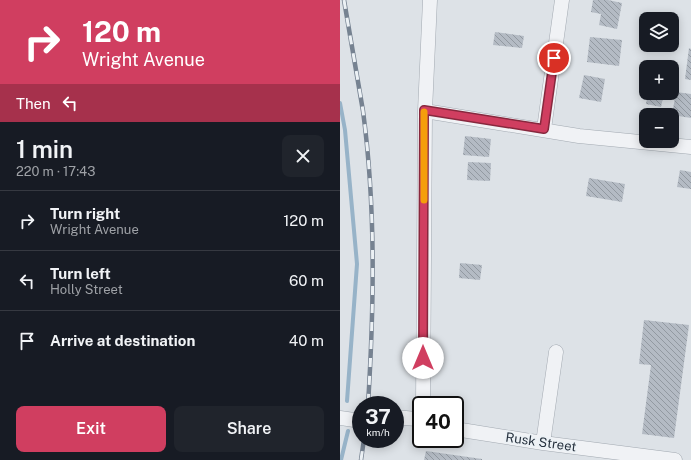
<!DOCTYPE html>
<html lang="en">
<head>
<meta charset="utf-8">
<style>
	body { margin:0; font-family:"Public Sans",sans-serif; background:#20242c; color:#f1f3f6; height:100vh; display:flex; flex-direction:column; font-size:15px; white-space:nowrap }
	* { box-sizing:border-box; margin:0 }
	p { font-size:13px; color:#9ea1a6 }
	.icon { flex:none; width:22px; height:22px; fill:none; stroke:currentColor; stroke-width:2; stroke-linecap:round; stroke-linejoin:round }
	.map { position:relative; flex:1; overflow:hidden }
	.details { display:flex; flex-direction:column; background:#171b24; width:340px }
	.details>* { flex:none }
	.banner { background:#d03e60; color:#fff; overflow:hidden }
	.fabs { position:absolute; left:299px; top:12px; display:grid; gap:8px }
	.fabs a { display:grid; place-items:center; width:40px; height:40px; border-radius:8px; background:#171b24; box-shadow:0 2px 10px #0003; font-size:20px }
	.speed { position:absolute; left:12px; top:396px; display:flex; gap:8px; font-size:20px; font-weight:700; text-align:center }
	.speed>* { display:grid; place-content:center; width:52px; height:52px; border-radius:50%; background:#171b24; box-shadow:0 2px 10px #0003; line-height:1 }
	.speed small { font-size:10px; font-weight:400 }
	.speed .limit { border:2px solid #111; border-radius:6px; background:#fff; color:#111 }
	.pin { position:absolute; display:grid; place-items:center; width:34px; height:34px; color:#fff; margin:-17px; border:2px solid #fff; border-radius:50%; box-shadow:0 1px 4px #0007 }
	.me { position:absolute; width:44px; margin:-22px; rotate:0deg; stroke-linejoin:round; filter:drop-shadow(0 0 3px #0008) }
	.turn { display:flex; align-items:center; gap:14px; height:84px; padding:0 16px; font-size:18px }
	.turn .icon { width:52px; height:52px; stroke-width:2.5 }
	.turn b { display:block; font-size:28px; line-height:34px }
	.then { display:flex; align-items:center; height:38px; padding:0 16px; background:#0003; gap:8px; font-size:15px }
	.round { display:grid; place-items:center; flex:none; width:42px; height:42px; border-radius:8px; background:#20242c }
	.summary { display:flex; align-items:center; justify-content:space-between; height:68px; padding:0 16px }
	h1 { font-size:24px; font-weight:600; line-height:30px }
	.button { display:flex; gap:8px; margin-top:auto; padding:8px 16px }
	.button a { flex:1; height:46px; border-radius:8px; background:#d03e60; color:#fff; font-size:16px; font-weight:600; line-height:46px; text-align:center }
	.button a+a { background:#20242c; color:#f1f3f6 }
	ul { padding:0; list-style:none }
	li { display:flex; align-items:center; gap:12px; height:60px; padding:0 16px; border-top:1px solid #363941 }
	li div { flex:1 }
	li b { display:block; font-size:15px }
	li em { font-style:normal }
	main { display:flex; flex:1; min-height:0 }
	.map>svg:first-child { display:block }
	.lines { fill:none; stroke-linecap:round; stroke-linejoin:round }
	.stream { stroke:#97b3c8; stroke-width:4 }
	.building { fill:url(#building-back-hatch) }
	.minor-casing { stroke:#a2a9b1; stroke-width:15 }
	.minor { stroke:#f0f2f5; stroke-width:14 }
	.rail-casing { stroke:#768291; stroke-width:4.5 }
	.rail { stroke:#ecf1f5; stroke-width:3; stroke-dasharray:9; stroke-linecap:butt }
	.route-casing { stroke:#87283e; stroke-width:10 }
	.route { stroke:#d03e60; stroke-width:7 }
	.slow { stroke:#f59e0b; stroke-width:7 }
	.labels { text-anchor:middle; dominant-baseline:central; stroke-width:4; stroke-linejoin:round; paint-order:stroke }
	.street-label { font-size:13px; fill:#26313e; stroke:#ecf1f5 }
</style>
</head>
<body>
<main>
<section class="details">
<div class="banner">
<div class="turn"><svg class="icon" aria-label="right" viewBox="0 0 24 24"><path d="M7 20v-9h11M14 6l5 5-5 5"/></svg><div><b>120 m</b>Wright Avenue</div></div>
<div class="then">Then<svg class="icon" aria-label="left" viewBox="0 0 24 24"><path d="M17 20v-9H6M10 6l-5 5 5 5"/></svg></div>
</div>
<div class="summary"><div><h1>1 min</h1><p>220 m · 17:43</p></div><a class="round"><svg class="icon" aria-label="close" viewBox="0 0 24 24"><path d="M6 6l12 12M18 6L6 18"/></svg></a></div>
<ul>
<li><svg class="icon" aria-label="right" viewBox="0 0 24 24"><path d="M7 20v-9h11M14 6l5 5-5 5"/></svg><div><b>Turn right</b><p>Wright Avenue</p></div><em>120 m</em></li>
<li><svg class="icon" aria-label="left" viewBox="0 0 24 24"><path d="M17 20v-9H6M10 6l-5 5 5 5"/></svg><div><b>Turn left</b><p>Holly Street</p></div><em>60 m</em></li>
<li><svg class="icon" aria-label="arrive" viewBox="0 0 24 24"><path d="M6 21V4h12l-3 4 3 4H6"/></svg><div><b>Arrive at destination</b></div><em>40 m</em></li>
</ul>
<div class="button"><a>Exit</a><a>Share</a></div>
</section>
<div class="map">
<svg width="351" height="460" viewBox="0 0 351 460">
	<defs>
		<pattern id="building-back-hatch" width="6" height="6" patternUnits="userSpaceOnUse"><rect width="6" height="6" fill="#b4bbc4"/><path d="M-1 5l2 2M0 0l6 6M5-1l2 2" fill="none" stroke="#9299a1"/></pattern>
	</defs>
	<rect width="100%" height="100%" fill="#dde2e7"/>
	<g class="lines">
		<!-- stream -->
		<path class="stream" d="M 0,103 L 5,130 L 17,264 L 7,401
			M 1,460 L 8,431"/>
	</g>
	<!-- building -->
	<path class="building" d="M 253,0 L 268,0 L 282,3 L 277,29 L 259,25 L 261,14 L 251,12 Z
		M 155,32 L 184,36 L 182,48 L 153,45 Z
		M 250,37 L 282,40 L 279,66 L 247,62 Z
		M 349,48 L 351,49 L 351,80 L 345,79 Z
		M 244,75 L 265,79 L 261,102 L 239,98 Z
		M 336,92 L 351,94 L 351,118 L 332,115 Z
		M 308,93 L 324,93 L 321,107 L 306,104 Z
		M 125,136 L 151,139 L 149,157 L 123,155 Z
		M 128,162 L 151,163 L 150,181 L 127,180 Z
		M 340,170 L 351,172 L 351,189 L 337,187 Z
		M 249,178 L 285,184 L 282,202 L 246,196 Z
		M 120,263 L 142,265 L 140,280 L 119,278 Z
		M 304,320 L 349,325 L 334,438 L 302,434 L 311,365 L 299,364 Z
		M 86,451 L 142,459 L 142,460 L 84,460 Z"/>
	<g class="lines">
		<!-- minor casing -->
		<g class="minor-casing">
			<path id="minor" d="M 85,111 L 239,136 L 351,147
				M 204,129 L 222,0
				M 83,405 L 85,111 L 90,0
				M 55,417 L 76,419 L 81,423
				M 0,418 L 21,421
				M 115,429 L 203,443 L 335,460
				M 203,443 L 216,352"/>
		</g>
		<!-- minor -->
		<use href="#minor" class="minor"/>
		<!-- rail casing -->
		<g class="rail-casing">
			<path id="rail" d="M 4,0 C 10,37 17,74 23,111 C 36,208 34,307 28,405
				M 21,460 L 24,439"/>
		</g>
		<!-- rail -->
		<use href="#rail" class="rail"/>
	</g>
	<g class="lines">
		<!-- route casing -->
		<g class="route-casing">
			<path id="route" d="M 83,358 L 84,110 L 204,129 L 214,58"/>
		</g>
		<!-- route -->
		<use href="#route" class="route"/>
		<!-- slow -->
		<path class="slow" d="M 84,200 L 84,112"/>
	</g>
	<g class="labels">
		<!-- street labels -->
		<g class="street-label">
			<text transform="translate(201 442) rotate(8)">Rusk Street</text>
		</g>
	</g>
</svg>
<div class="fabs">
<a><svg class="icon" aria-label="layers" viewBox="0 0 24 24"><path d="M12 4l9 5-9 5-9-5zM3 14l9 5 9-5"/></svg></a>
<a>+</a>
<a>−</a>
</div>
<div class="speed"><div>37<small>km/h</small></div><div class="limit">40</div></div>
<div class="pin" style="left:214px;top:58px;background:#d93025"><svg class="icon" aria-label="arrive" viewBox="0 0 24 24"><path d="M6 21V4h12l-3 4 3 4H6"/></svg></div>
<svg class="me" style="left:83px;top:358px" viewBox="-20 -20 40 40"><circle r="19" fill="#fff"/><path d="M0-13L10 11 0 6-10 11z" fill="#d03e60"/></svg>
</div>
</main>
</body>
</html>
